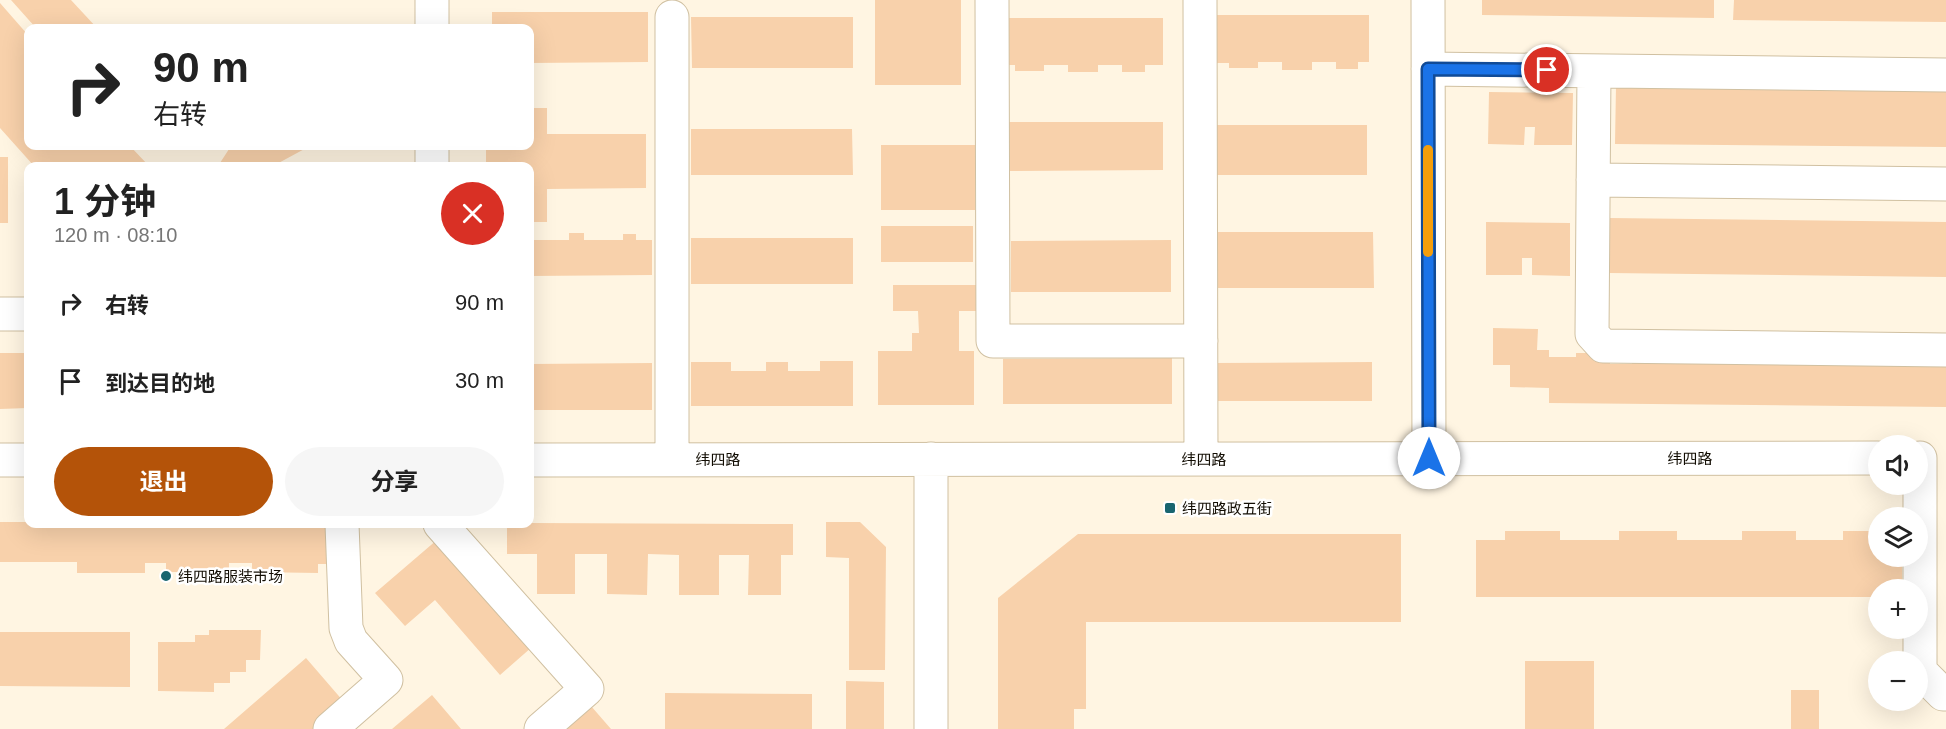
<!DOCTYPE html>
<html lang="zh">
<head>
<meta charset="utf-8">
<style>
	body { margin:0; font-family:Arial,"Noto Sans SC",sans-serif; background:#f6f6f6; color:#222; height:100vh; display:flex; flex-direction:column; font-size:22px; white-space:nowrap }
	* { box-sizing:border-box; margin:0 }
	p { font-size:20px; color:#767676 }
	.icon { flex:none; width:33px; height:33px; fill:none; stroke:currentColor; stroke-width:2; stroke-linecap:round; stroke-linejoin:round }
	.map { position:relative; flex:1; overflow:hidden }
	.sheet { position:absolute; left:24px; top:162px; width:510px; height:366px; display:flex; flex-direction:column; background:#fff; border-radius:12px; box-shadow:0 6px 24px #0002 }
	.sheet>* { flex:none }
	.banner { position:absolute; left:24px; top:24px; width:510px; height:126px; border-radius:12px; box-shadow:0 6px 24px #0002; background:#fff; color:#222; overflow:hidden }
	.buttons { position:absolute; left:1868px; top:435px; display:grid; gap:12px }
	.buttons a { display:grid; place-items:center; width:60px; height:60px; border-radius:50%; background:#fff; box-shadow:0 6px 24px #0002; font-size:30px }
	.pin { position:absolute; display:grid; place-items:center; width:51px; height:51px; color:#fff; margin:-26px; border:3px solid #fff; border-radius:50%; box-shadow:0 2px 6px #0007 }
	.me { position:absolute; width:66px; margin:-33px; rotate:0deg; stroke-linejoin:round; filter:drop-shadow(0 0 4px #0008) }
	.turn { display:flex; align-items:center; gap:21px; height:126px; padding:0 30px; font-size:27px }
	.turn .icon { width:78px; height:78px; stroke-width:2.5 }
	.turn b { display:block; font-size:42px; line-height:51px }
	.round { display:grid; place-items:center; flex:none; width:63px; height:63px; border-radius:32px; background:#f6f6f6 }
	.headline { display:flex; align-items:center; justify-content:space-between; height:102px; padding:0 30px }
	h1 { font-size:36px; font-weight:700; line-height:45px }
	.action { display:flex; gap:12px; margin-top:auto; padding:12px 30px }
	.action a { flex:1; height:69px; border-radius:36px; background:#b45309; color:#fff; font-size:24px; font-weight:700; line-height:69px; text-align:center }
	.action a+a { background:#f6f6f6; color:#222 }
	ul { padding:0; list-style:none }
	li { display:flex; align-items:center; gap:18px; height:78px; padding:0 30px }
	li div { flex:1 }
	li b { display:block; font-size:22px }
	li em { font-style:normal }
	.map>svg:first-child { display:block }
	.building { fill:#f8d1ab }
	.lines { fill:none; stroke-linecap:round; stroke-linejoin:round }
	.minor-casing { stroke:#d0c0a1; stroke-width:35 }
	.minor { stroke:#fff; stroke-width:33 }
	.route-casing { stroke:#114b97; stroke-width:15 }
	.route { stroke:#1a73e8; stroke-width:10 }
	.slow { stroke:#f59e0b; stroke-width:10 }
	.poi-dot { fill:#19656f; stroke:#fff; stroke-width:2 }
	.labels { text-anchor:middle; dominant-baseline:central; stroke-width:5; stroke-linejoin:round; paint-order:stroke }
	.street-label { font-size:15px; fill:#120d03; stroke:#fff }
	.poi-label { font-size:15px; fill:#120d03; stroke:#fff; text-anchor:start }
</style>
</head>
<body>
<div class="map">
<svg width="1946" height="729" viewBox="0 0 1946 729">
	<rect width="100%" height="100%" fill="#fff5e2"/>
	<!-- building -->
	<path class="building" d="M 11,0 L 71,0 L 97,28 L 36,28 Z
		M 875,0 L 961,0 L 961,85 L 875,85 Z
		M 1482,0 L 1714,0 L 1714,18 L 1482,15 Z
		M 1734,0 L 1946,0 L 1946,22 L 1733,20 Z
		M 0,3 L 28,35 L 28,146 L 130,146 L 149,166 L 34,166 L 0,128 Z
		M 492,12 L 648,12 L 648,62 L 530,63 L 530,28 L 492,28 Z
		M 1213,15 L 1369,15 L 1369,62 L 1358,62 L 1358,69 L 1336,69 L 1336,62 L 1312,62 L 1312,70 L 1282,70 L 1282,62 L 1258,62 L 1258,68 L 1229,68 L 1229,63 L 1213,63 Z
		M 691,17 L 853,17 L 853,68 L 692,68 Z
		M 1000,18 L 1163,18 L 1163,65 L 1145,65 L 1145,72 L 1122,72 L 1122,65 L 1098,65 L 1098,72 L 1068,72 L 1068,65 L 1044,65 L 1044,71 L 1015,71 L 1015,65 L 1000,65 Z
		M 1616,86 L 1946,89 L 1946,147 L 1615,144 Z
		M 1489,92 L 1573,93 L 1572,145 L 1534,145 L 1535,127 L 1525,127 L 1524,145 L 1488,144 Z
		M 530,108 L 547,108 L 547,134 L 646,134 L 646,188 L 547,189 L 547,222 L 530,222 L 530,166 L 486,166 L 486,146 L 530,146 Z
		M 1002,122 L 1163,122 L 1163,170 L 1002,171 Z
		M 1212,125 L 1367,125 L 1367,175 L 1212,175 Z
		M 691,129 L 852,129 L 853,175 L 691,175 Z
		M 881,145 L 975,145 L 975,210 L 881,210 Z
		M 231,146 L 310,146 L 273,166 L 218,166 Z
		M 0,157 L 8,157 L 8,223 L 0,223 Z
		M 1610,218 L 1946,222 L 1946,277 L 1609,273 Z
		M 1486,222 L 1570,223 L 1570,276 L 1532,275 L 1532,258 L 1522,258 L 1522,275 L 1486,275 Z
		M 881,226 L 973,226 L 973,262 L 881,262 Z
		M 1214,232 L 1373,232 L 1374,288 L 1214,288 Z
		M 569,233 L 584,233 L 584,240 L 623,240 L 623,234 L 636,234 L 636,240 L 652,240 L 652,275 L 530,276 L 530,240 L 569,240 Z
		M 691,238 L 853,238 L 853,284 L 691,284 Z
		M 1171,240 L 1171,292 L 1011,292 L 1011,241 Z
		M 893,285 L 981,285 L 981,311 L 959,311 L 959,351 L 974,351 L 974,405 L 878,405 L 878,351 L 912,351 L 912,333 L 919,333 L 918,311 L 893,311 Z
		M 1493,328 L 1538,329 L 1537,350 L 1549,350 L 1549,357 L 1576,357 L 1576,353 L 1590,353 L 1590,357 L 1610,357 L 1610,364 L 1632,364 L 1632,358 L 1946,361 L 1946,407 L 1549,403 L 1549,388 L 1510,387 L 1510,365 L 1493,365 Z
		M 0,353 L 28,353 L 28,408 L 0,409 Z
		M 1172,358 L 1172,404 L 1003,404 L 1003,359 Z
		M 820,361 L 853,361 L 853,406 L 691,406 L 691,362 L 731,362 L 731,371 L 766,371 L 766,362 L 788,362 L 788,371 L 820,371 Z
		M 1372,362 L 1372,401 L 1212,401 L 1212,363 Z
		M 652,363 L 652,410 L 530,410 L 530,364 Z
		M 0,522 L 28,522 L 28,524 L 326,524 L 326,564 L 318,564 L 318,573 L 252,572 L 252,563 L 229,563 L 229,572 L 166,572 L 166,563 L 145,563 L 145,573 L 77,573 L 77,562 L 0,562 Z
		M 826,522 L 860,522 L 886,547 L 885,670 L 849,670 L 849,558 L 826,557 Z
		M 530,523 L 793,524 L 793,555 L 781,555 L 781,595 L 748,595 L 749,555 L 719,555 L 719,595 L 679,595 L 679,555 L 648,554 L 647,595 L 607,594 L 607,554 L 575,554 L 575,594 L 537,594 L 537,554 L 507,554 L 507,524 Z
		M 1505,531 L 1560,531 L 1560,540 L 1619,540 L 1619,531 L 1677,531 L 1677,540 L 1742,540 L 1742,531 L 1796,531 L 1796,540 L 1843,540 L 1843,531 L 1878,531 L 1878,556 L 1902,556 L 1902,590 L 1878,590 L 1878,597 L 1476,597 L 1476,540 L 1505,540 Z
		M 1078,534 L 1401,534 L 1401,622 L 1086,622 L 1086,709 L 1074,709 L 1074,729 L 998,729 L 998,598 Z
		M 438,539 L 532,647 L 500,675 L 435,600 L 405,626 L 375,593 Z
		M 209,630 L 261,630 L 260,660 L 246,660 L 246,672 L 230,672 L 230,683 L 214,683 L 214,692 L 158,691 L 158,642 L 195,642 L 195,635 L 209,635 Z
		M 0,632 L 130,632 L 130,687 L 0,686 Z
		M 306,658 L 344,702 L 313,729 L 224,729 Z
		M 1525,661 L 1594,661 L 1594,729 L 1525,729 Z
		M 846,681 L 884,682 L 884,729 L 846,729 Z
		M 1791,690 L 1819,690 L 1819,729 L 1791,729 Z
		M 665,693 L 812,694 L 812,729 L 665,729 Z
		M 432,695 L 461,729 L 392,729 Z
		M 591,706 L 611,729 L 565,729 Z"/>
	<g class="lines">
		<!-- minor casing -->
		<g class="minor-casing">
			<path id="minor" d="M 432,0 L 432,28
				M 992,0 L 993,341 L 1201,341
				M 1200,0 L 1201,459
				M 1428,0 L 1429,458
				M 672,17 L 672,459
				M 1428,69 L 1946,75
				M 1594,71 L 1592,334 L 1603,346 L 1946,350
				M 432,146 L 432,166
				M 1593,180 L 1946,184
				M 0,314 L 28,314
				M 1920,458 L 1920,671 L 1943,694 L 1946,694
				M 931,459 L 931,729
				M 0,460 L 28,460
				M 530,460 L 1878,458
				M 440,524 L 587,689 L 541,729
				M 330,729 L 386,680 L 351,641 L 346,628 L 342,524"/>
		</g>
		<!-- minor -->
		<use href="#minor" class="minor"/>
	</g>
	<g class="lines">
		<!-- route casing -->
		<g class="route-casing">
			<path id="route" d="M 1429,458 L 1428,69 L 1547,70"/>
		</g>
		<!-- route -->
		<use href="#route" class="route"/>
		<!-- slow -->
		<path class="slow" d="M 1428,150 L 1428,252"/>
	</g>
	<!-- markers -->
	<g class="poi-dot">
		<rect x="1164" y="502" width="12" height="12" rx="3"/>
		<circle cx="166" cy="576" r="6"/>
	</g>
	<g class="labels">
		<!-- street labels -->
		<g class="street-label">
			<text x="1690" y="458">纬四路</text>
			<text x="718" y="459">纬四路</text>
			<text x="1204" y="459">纬四路</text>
		</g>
		<!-- poi labels -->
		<g class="poi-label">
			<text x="1182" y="508">纬四路政五街</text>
			<text x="178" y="576">纬四路服装市场</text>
		</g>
	</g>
</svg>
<div class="buttons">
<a><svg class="icon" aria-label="sound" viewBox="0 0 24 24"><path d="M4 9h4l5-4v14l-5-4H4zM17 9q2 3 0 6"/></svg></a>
<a><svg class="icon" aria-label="layers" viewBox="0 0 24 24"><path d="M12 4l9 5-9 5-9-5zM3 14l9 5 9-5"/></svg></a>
<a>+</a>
<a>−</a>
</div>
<div class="pin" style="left:1547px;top:70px;background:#d93025"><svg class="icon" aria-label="arrive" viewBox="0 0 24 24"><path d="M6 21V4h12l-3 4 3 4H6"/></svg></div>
<svg class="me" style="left:1429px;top:458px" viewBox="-20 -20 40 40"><circle r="19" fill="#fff"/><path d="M0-13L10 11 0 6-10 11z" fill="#1a73e8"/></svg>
<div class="banner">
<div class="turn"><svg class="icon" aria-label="right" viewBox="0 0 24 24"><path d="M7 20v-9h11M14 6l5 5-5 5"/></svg><div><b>90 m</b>右转</div></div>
</div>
<section class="sheet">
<div class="headline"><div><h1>1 分钟</h1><p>120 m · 08:10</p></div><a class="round" style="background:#d93025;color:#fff"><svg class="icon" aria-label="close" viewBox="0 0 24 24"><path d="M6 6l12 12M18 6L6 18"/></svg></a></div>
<ul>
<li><svg class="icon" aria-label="right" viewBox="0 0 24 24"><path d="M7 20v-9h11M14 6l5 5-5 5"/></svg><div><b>右转</b></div><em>90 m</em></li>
<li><svg class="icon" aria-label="arrive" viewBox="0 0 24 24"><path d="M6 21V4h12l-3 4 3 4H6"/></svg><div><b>到达目的地</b></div><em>30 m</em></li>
</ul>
<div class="action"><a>退出</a><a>分享</a></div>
</section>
</div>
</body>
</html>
